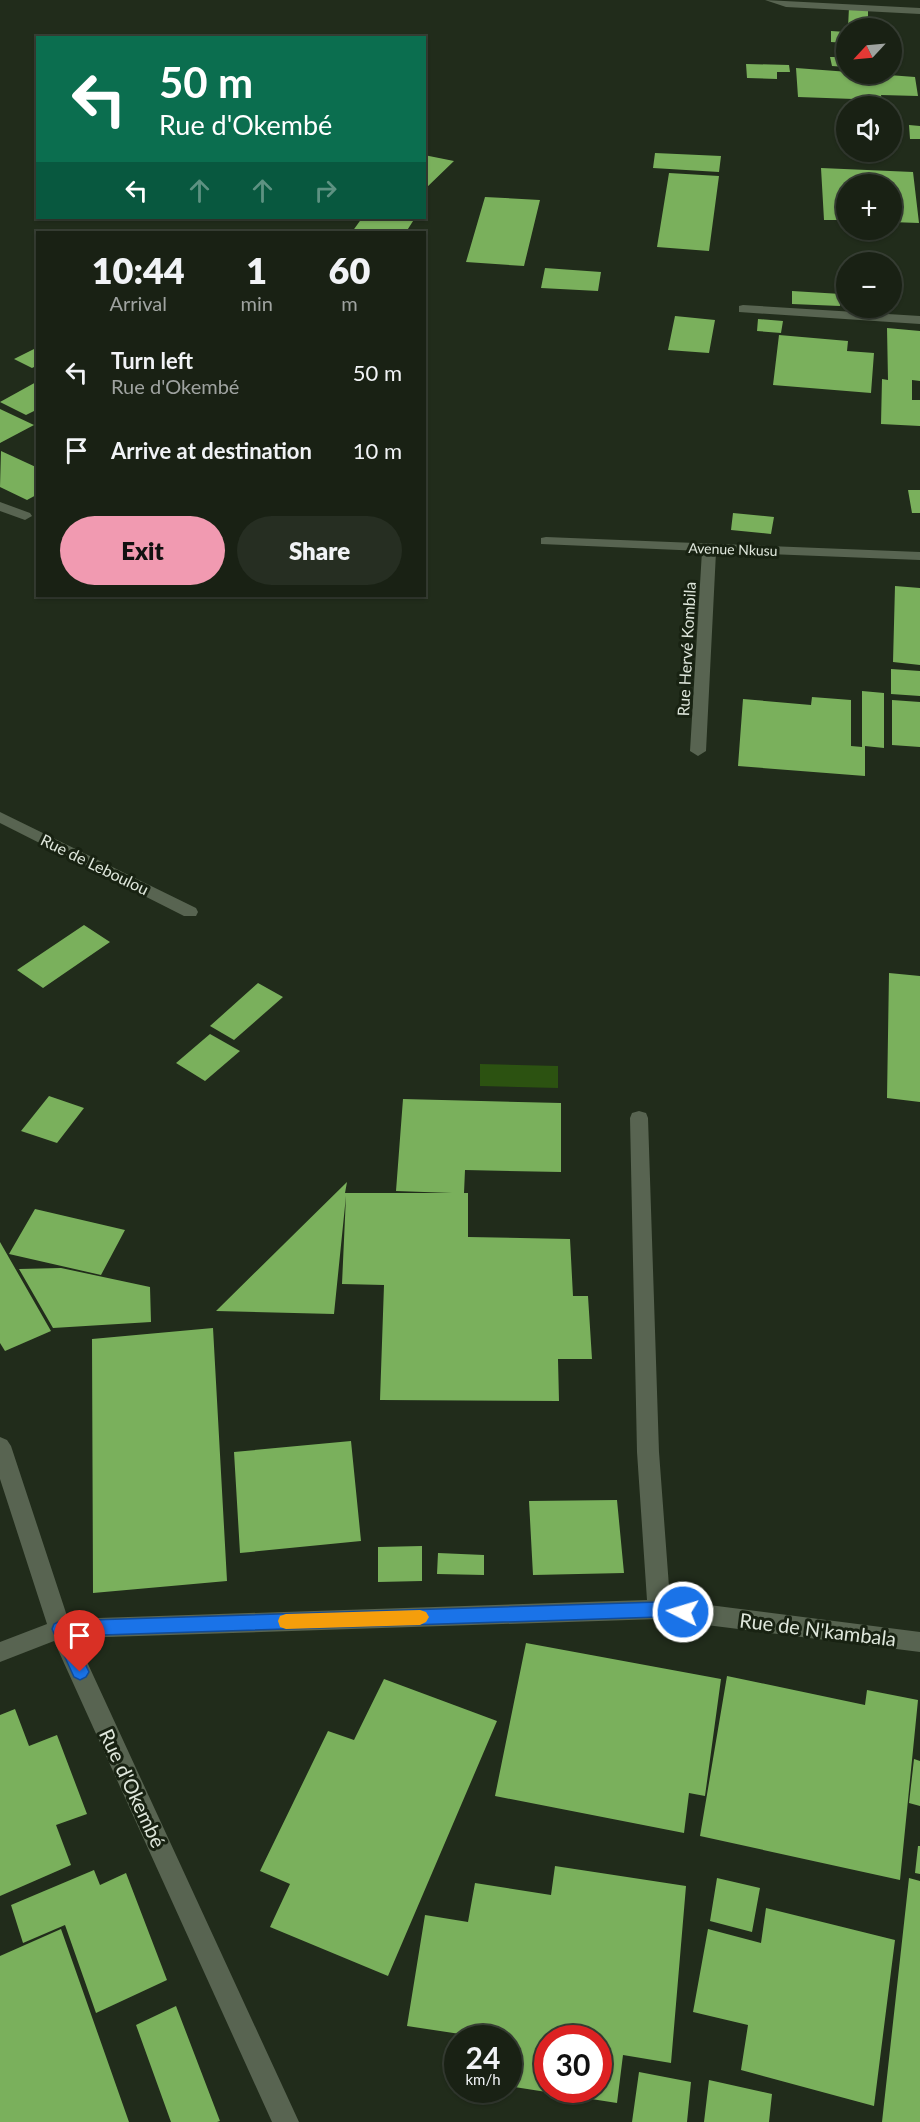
<!DOCTYPE html>
<html lang="en">
<head>
<meta charset="utf-8">
<style>
	body { margin:0; font-family:Lato,sans-serif; background:#262e22; color:#f1f3f6; height:100vh; display:flex; flex-direction:column; font-size:22px; white-space:nowrap }
	* { box-sizing:border-box; margin:0 }
	p { font-size:20px; color:#9fa3a0 }
	.icon { flex:none; width:33px; height:33px; fill:none; stroke:currentColor; stroke-width:2; stroke-linecap:round; stroke-linejoin:round }
	.map { position:relative; flex:1; overflow:hidden }
	.side { position:absolute; left:36px; top:231px; width:390px; height:366px; display:flex; flex-direction:column; background:#192114; border-radius:0px; box-shadow:0 2px 4px #0004,0 0 0 2px #373e34 }
	.side>* { flex:none }
	.hud { position:absolute; left:36px; top:36px; width:390px; height:183px; border-radius:0px; box-shadow:0 2px 4px #0004,0 0 0 2px #373e34; background:#0b6e4f; color:#fff; overflow:hidden }
	.needle { width:39px; rotate:244deg }
	.fabs { position:absolute; left:836px; top:18px; display:grid; gap:12px }
	.fabs a { display:grid; place-items:center; width:66px; height:66px; border-radius:50%; background:#192114; box-shadow:0 2px 4px #0004,0 0 0 2px #373e34; font-size:30px }
	.speed { position:absolute; left:444px; top:2025px; display:flex; gap:12px; font-size:30px; font-weight:700; text-align:center }
	.speed>* { display:grid; place-content:center; width:78px; height:78px; border-radius:50%; background:#192114; box-shadow:0 2px 4px #0004,0 0 0 2px #373e34; line-height:1 }
	.speed small { font-size:15px; font-weight:400 }
	.speed .limit { border:9px solid #d22; background:#fff; color:#111 }
	.pin { position:absolute; display:grid; place-items:center; width:51px; height:51px; color:#fff; margin:-62px -26px; border-radius:50% 50% 50% 0; rotate:-45deg; box-shadow:0 0 6px #0007 }
	.pin .icon { rotate:45deg }
	.me { position:absolute; width:66px; margin:-33px; rotate:275deg; stroke-linejoin:round; filter:drop-shadow(0 0 4px #0008) }
	.turn { display:flex; align-items:center; gap:21px; height:126px; padding:0 24px; font-size:27px }
	.turn .icon { width:78px; height:78px; stroke-width:2.5 }
	.turn b { display:block; font-size:42px; line-height:51px }
	.lanes { display:flex; align-items:center; height:57px; padding:0 24px; background:#0003; justify-content:center; gap:30px; direction:ltr }
	.lanes .off { opacity:.35 }
	.eta { display:flex; justify-content:space-evenly; align-items:center; height:102px; text-align:center }
	.eta b { font-size:36px; font-weight:800; line-height:42px }
	.button { display:flex; gap:12px; margin-top:auto; padding:12px 24px }
	.button a { flex:1; height:69px; border-radius:36px; background:#f19ab1; color:#111; font-size:24px; font-weight:800; line-height:69px; text-align:center }
	.button a+a { background:#262e22; color:#f1f3f6 }
	ul { padding:0; list-style:none }
	li { display:flex; align-items:center; gap:18px; height:78px; padding:0 24px }
	li div { flex:1 }
	li b { display:block; font-size:22px }
	li em { font-style:normal }
	.map>svg:first-child { display:block }
	.water { fill:#2c5211 }
	.building { fill:#7ab05c; fill-rule:evenodd }
	.lines { fill:none; stroke-linecap:round; stroke-linejoin:round }
	.minor { fill:#586451; fill-rule:evenodd }
	.route { fill:#1a73e8; stroke:#114b97; stroke-width:1.5 }
	.slow { fill:#f59e0b }
	.labels { text-anchor:middle; dominant-baseline:central; stroke-width:6; stroke-linejoin:round; paint-order:stroke }
	.far-street-label { font-size:14px; fill:#dfe7dc; stroke:#182212 }
	.street-label { font-size:16px; fill:#dfe7dc; stroke:#182212 }
	.near-street-label { font-size:20px; fill:#dfe7dc; stroke:#182212 }
</style>
</head>
<body>
<div class="map">
<svg width="920" height="2122" viewBox="0 0 920 2122">
	<rect width="100%" height="100%" fill="#212c1b"/>
	<!-- water -->
	<path class="water" d="M 480,1064 L 558,1066 L 558,1088 L 480,1086 Z"/>
	<!-- building -->
	<path class="building" d="M 849,7 L 868,8 L 868,28 L 848,28 Z
		M 831,31 L 846,32 L 846,43 L 831,42 Z
		M 830,57 L 846,57 L 846,67 L 832,66 Z
		M 746,64 L 789,65 L 790,72 L 777,72 L 777,79 L 747,78 Z
		M 796,68 L 915,77 L 918,96 L 881,95 L 882,100 L 798,97 Z
		M 909,125 L 920,126 L 920,139 L 910,139 Z
		M 655,153 L 721,156 L 719,172 L 653,168 Z
		M 424,155 L 454,161 L 424,190 Z
		M 821,168 L 913,172 L 919,223 L 891,222 L 891,184 L 846,184 L 846,220 L 824,220 Z
		M 669,173 L 719,176 L 709,251 L 657,247 Z
		M 485,197 L 540,200 L 524,266 L 466,262 Z
		M 362,218 L 415,218 L 406,232 L 352,232 Z
		M 545,268 L 601,272 L 598,291 L 541,288 Z
		M 792,291 L 841,294 L 840,306 L 792,304 Z
		M 675,316 L 715,320 L 709,353 L 668,350 Z
		M 758,319 L 783,321 L 781,333 L 757,331 Z
		M 887,328 L 920,331 L 920,381 L 912,380 L 912,400 L 920,400 L 920,426 L 881,424 L 882,379 L 888,380 Z
		M 779,335 L 848,341 L 847,351 L 874,353 L 871,393 L 773,385 Z
		M 38,347 L 38,365 L 32,368 L 14,359 Z
		M 38,381 L 38,409 L 26,415 L 0,402 Z
		M 0,409 L 34,425 L 0,443 Z
		M 1,451 L 38,468 L 38,494 L 27,500 L 0,487 Z
		M 908,490 L 920,490 L 920,513 L 912,513 Z
		M 733,513 L 774,517 L 771,534 L 731,530 Z
		M 895,586 L 920,588 L 920,665 L 893,662 Z
		M 891,669 L 920,671 L 920,696 L 891,694 Z
		M 862,691 L 884,693 L 884,748 L 865,746 L 865,776 L 738,766 L 743,699 L 811,705 L 812,697 L 851,700 L 851,746 L 862,747 Z
		M 892,700 L 920,702 L 920,747 L 892,745 Z
		M 84,925 L 110,942 L 43,988 L 17,970 Z
		M 889,973 L 920,976 L 920,1102 L 887,1098 Z
		M 258,983 L 283,997 L 234,1040 L 210,1026 Z
		M 210,1034 L 240,1051 L 205,1081 L 176,1063 Z
		M 49,1096 L 84,1108 L 57,1143 L 21,1131 Z
		M 403,1099 L 561,1103 L 561,1172 L 465,1170 L 464,1193 L 468,1193 L 468,1237 L 570,1239 L 573,1296 L 588,1296 L 592,1359 L 558,1359 L 559,1401 L 380,1400 L 384,1285 L 342,1284 L 346,1196 L 334,1314 L 216,1311 L 347,1182 L 345,1193 L 452,1193 L 396,1191 Z
		M 35,1209 L 125,1230 L 101,1275 L 9,1254 Z
		M 0,1242 L 51,1331 L 5,1351 L 0,1343 Z
		M 61,1268 L 150,1287 L 151,1322 L 53,1328 L 19,1269 Z
		M 213,1328 L 227,1581 L 93,1593 L 92,1339 Z
		M 351,1441 L 361,1541 L 240,1553 L 234,1452 Z
		M 617,1500 L 624,1573 L 533,1575 L 529,1501 Z
		M 422,1546 L 422,1581 L 378,1582 L 378,1547 Z
		M 438,1553 L 484,1555 L 484,1575 L 437,1574 Z
		M 526,1643 L 721,1679 L 705,1796 L 689,1793 L 684,1833 L 495,1796 Z
		M 727,1676 L 865,1705 L 867,1690 L 918,1700 L 900,1880 L 700,1836 Z
		M 384,1679 L 497,1721 L 388,1976 L 270,1927 L 290,1884 L 260,1871 L 328,1731 L 354,1740 Z
		M 15,1709 L 29,1746 L 57,1735 L 87,1814 L 56,1825 L 71,1865 L 0,1896 L 0,1715 Z
		M 914,1759 L 920,1761 L 920,1806 L 909,1803 Z
		M 918,1846 L 920,1846 L 920,1874 L 915,1873 Z
		M 555,1866 L 686,1886 L 671,2063 L 623,2055 L 617,2103 L 508,2086 L 508,2038 L 459,2038 L 460,2034 L 407,2026 L 425,1915 L 468,1922 L 475,1883 L 551,1895 ZM 548,2038 L 598,2038 L 598,2090 L 548,2090 Z
		M 94,1870 L 100,1885 L 126,1873 L 167,1980 L 96,2013 L 65,1925 L 23,1943 L 11,1905 Z
		M 717,1878 L 760,1888 L 752,1932 L 710,1921 Z
		M 909,1878 L 920,1881 L 920,2122 L 882,2122 Z
		M 766,1908 L 895,1940 L 874,2106 L 741,2070 L 748,2025 L 693,2012 L 708,1929 L 761,1943 Z
		M 61,1929 L 129,2122 L 0,2122 L 0,1956 Z
		M 176,2006 L 220,2121 L 217,2122 L 171,2122 L 136,2025 Z
		M 639,2072 L 691,2082 L 687,2122 L 632,2122 Z
		M 709,2080 L 772,2094 L 769,2122 L 704,2122 Z"/>
	<g class="lines">
		<!-- minor -->
		<path class="minor" d="M 765,0 L 920,8 L 920,14 L 786,7 Z
			M 743,305 L 920,316 L 920,324 L 739,312 L 739,306 Z
			M 0,502 L 30,513 L 32,516 L 25,520 L 0,511 Z
			M 546,537 L 920,552 L 920,560 L 716,552 L 706,751 L 698,756 L 690,751 L 702,551 L 541,544 L 541,538 Z
			M 0,812 L 196,908 L 198,912 L 196,916 L 184,916 L 0,823 Z
			M 639,1111 L 646,1113 L 648,1118 L 659,1452 L 670,1600 L 920,1632 L 920,1652 L 659,1619 L 76,1638 L 299,2122 L 272,2122 L 54,1641 L 0,1662 L 0,1642 L 47,1624 L 0,1479 L 0,1437 L 7,1440 L 11,1446 L 68,1619 L 647,1600 L 637,1452 L 630,1118 L 632,1113 Z"/>
	</g>
	<!-- route -->
	<path class="route" d="M 659,1602 L 689,1607 L 692,1612 L 689,1618 L 683,1620 L 659,1617 L 72,1636 L 89,1672 L 86,1677 L 80,1680 L 74,1677 L 52,1629 L 54,1624 L 60,1621 Z"/>
	<!-- slow -->
	<path class="slow" d="M 420,1610 L 426,1612 L 429,1617 L 426,1622 L 420,1625 L 286,1629 L 280,1627 L 278,1621 L 280,1616 L 286,1614 Z"/>
	<g class="labels">
		<!-- far-street labels -->
		<g class="far-street-label">
			<text transform="translate(733 549) rotate(2)">Avenue Nkusu</text>
		</g>
		<!-- street labels -->
		<g class="street-label">
			<text transform="translate(686 649) rotate(-87)">Rue Hervé Kombila</text>
			<text transform="translate(95 864) rotate(26)">Rue de Leboulou</text>
		</g>
		<!-- near-street labels -->
		<g class="near-street-label">
			<text transform="translate(818 1629) rotate(7)">Rue de N'kambala</text>
			<text transform="translate(133 1788) rotate(65)">Rue d'Okembé</text>
		</g>
	</g>
</svg>
<div class="fabs">
<a><svg class="needle" viewBox="-14 -14 28 28"><path d="M0-13l5 13h-10z" fill="#e53935"/><path d="M0 13l5-13h-10z" fill="#9fa3a0"/></svg></a>
<a><svg class="icon" aria-label="sound" viewBox="0 0 24 24"><path d="M4 9h4l5-4v14l-5-4H4zM17 9q2 3 0 6"/></svg></a>
<a>+</a>
<a>−</a>
</div>
<div class="speed"><div>24<small>km/h</small></div><div class="limit">30</div></div>
<div class="pin" style="left:80px;top:1672px;background:#d93025"><svg class="icon" aria-label="arrive" viewBox="0 0 24 24"><path d="M6 21V4h12l-3 4 3 4H6"/></svg></div>
<svg class="me" style="left:683px;top:1612px" viewBox="-20 -20 40 40"><circle r="17" fill="#1a73e8" stroke="#fff" stroke-width="3"/><path d="M0-11L8 9 0 5-8 9z" fill="#fff"/></svg>
<div class="hud">
<div class="turn"><svg class="icon" aria-label="left" viewBox="0 0 24 24"><path d="M17 20v-9H6M10 6l-5 5 5 5"/></svg><div><b>50 m</b>Rue d'Okembé</div></div>
<div class="lanes"><svg class="icon" aria-label="left" viewBox="0 0 24 24"><path d="M17 20v-9H6M10 6l-5 5 5 5"/></svg><svg class="icon off" aria-label="ahead" viewBox="0 0 24 24"><path d="M12 20V5M6 11l6-6 6 6"/></svg><svg class="icon off" aria-label="ahead" viewBox="0 0 24 24"><path d="M12 20V5M6 11l6-6 6 6"/></svg><svg class="icon off" aria-label="right" viewBox="0 0 24 24"><path d="M7 20v-9h11M14 6l5 5-5 5"/></svg></div>
</div>
<section class="side">
<div class="eta">
<div><b>10:44</b><p>Arrival</p></div>
<div><b>1</b><p>min</p></div>
<div><b>60</b><p>m</p></div>
</div>
<ul>
<li><svg class="icon" aria-label="left" viewBox="0 0 24 24"><path d="M17 20v-9H6M10 6l-5 5 5 5"/></svg><div><b>Turn left</b><p>Rue d'Okembé</p></div><em>50 m</em></li>
<li><svg class="icon" aria-label="arrive" viewBox="0 0 24 24"><path d="M6 21V4h12l-3 4 3 4H6"/></svg><div><b>Arrive at destination</b></div><em>10 m</em></li>
</ul>
<div class="button"><a>Exit</a><a>Share</a></div>
</section>
</div>
</body>
</html>
